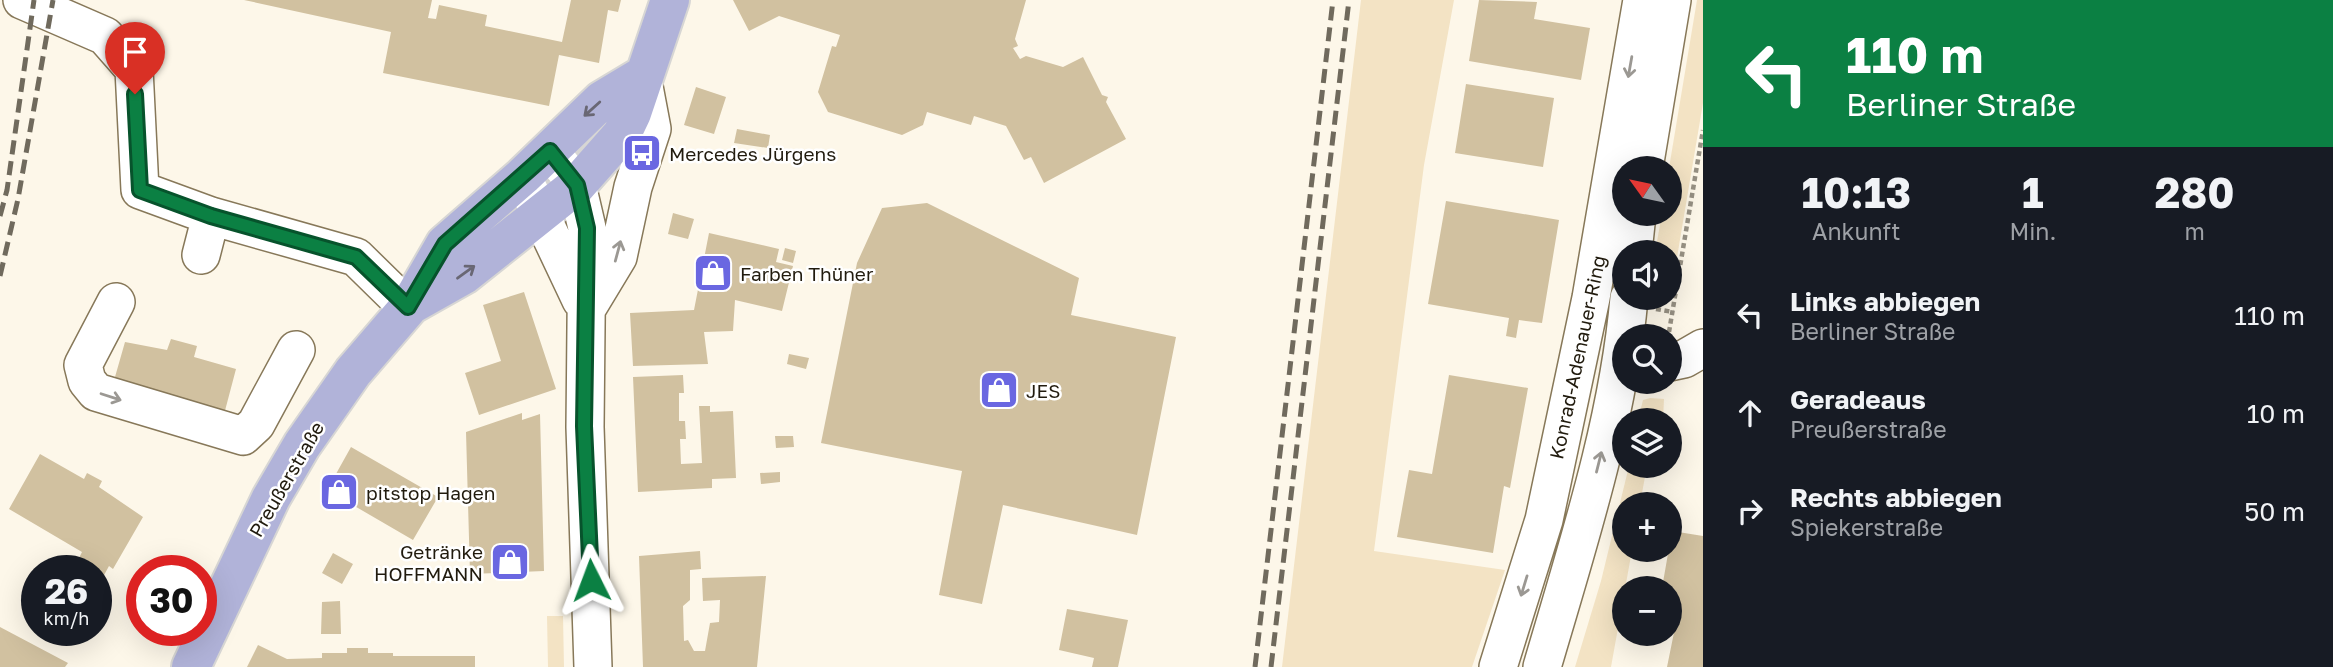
<!DOCTYPE html>
<html lang="de">
<head>
<meta charset="utf-8">
<style>
	body { margin:0; font-family:"Golos Text",sans-serif; background:#242831; color:#f1f3f6; height:100vh; display:flex; flex-direction:column; font-size:26px; white-space:nowrap }
	* { box-sizing:border-box; margin:0 }
	p { font-size:23px; color:#9ea1a6 }
	.icon { flex:none; width:38px; height:38px; fill:none; stroke:currentColor; stroke-width:2; stroke-linecap:round; stroke-linejoin:round }
	.map { position:relative; flex:1; overflow:hidden }
	.side { display:flex; flex-direction:column; background:#171b24; width:630px }
	.side>* { flex:none }
	.top-card { background:#0b8043; color:#fff; overflow:hidden }
	.needle { width:46px; rotate:303deg }
	.buttons { position:absolute; left:1612px; top:156px; display:grid; gap:14px }
	.buttons a { display:grid; place-items:center; width:70px; height:70px; border-radius:50%; background:#171b24; box-shadow:0 7px 28px #0002; font-size:35px }
	.speed { position:absolute; left:21px; top:555px; display:flex; gap:14px; font-size:35px; font-weight:700; text-align:center }
	.speed>* { display:grid; place-content:center; width:91px; height:91px; border-radius:50%; background:#171b24; box-shadow:0 7px 28px #0002; line-height:1 }
	.speed small { font-size:18px; font-weight:400 }
	.speed .limit { border:10px solid #d22; background:#fff; color:#111 }
	.pin { position:absolute; display:grid; place-items:center; width:60px; height:60px; color:#fff; margin:-72px -30px; border-radius:50% 50% 50% 0; rotate:-45deg; box-shadow:0 0 7px #0007 }
	.pin .icon { rotate:45deg }
	.me { position:absolute; width:77px; margin:-38px; rotate:357deg; stroke-linejoin:round; filter:drop-shadow(0 0 5px #0008) }
	.turn { display:flex; align-items:center; gap:24px; height:147px; padding:0 28px; font-size:32px }
	.turn .icon { width:91px; height:91px; stroke-width:2.5 }
	.turn b { display:block; font-size:49px; line-height:60px }
	.eta { display:flex; justify-content:space-evenly; align-items:center; height:119px; text-align:center }
	.eta b { font-size:42px; font-weight:700; line-height:49px }
	ul { padding:0; list-style:none }
	li { display:flex; align-items:center; gap:21px; height:98px; padding:0 28px }
	li div { flex:1 }
	li b { display:block; font-size:26px }
	li em { font-style:normal }
	main { display:flex; flex:1; min-height:0 }
	.map>svg:first-child { display:block }
	.green { fill:#f3e3c4 }
	.building { fill:#d1c1a0 }
	.lines { fill:none; stroke-linecap:round; stroke-linejoin:round }
	.minor-casing { stroke:#877859; stroke-width:40 }
	.major-casing { stroke:#d7d6d4; stroke-width:42 }
	.path { stroke:#969083; stroke-width:4.5; stroke-dasharray:5 3.5; stroke-linecap:butt }
	.minor { stroke:#fff; stroke-width:37 }
	.major { stroke:#b1b3d9; stroke-width:38 }
	.rail { stroke:#706a5d; stroke-width:5; stroke-dasharray:14 7; stroke-linecap:butt }
	.oneway { stroke:#9b9893 }
	.oneway2 { stroke:#696774 }
	.route-casing { stroke:#07532c; stroke-width:18 }
	.route { stroke:#0b8043; stroke-width:12 }
	.labels { text-anchor:middle; dominant-baseline:central; stroke-width:5; stroke-linejoin:round; paint-order:stroke }
	.poi-label { font-size:19px; fill:#211b0e; stroke:#fff; text-anchor:start }
	.street-label { font-size:19px; fill:#211b0e; stroke:#fff }
</style>
</head>
<body>
<main>
<div class="map">
<svg width="1703" height="667" viewBox="0 0 1703 667">
	<rect width="100%" height="100%" fill="#fdf7e9"/>
	<!-- green -->
	<path class="green" d="M 1361,0 L 1454,0 L 1424,165 L 1374,551 L 1505,570 L 1472,667 L 1282,667 Z
		M 1697,0 L 1703,0 L 1703,103 L 1670,299 L 1661,298 L 1670,298 L 1670,252 L 1655,252 L 1662,214 L 1670,214 L 1669,168 Z
		M 1650,398 L 1664,399 L 1663,420 L 1638,420 L 1643,400 Z
		M 1629,466 L 1647,466 L 1640,504 L 1624,504 L 1624,550 L 1632,550 L 1611,667 L 1575,667 L 1601,581 Z
		M 547,616 L 563,616 L 564,667 L 548,667 Z"/>
	<!-- building -->
	<path class="building" d="M 244,0 L 432,0 L 428,18 L 436,19 L 439,5 L 487,15 L 485,26 L 562,42 L 571,0 L 621,0 L 618,12 L 608,10 L 599,63 L 559,55 L 549,106 L 383,73 L 391,32 Z
		M 733,0 L 1026,0 L 1015,39 L 1018,46 L 1013,48 L 1020,59 L 1026,56 L 1063,67 L 1083,57 L 1102,95 L 1108,97 L 1106,102 L 1126,139 L 1044,183 L 1031,157 L 1024,160 L 1006,126 L 974,116 L 971,125 L 927,112 L 923,125 L 902,135 L 828,112 L 818,92 L 832,46 L 836,47 L 840,35 L 779,16 L 749,31 Z
		M 1479,0 L 1537,2 L 1534,19 L 1590,28 L 1581,80 L 1469,61 Z
		M 1466,84 L 1554,98 L 1543,167 L 1455,153 Z
		M 696,87 L 726,97 L 714,134 L 684,125 Z
		M 737,129 L 770,135 L 768,148 L 734,143 Z
		M 1446,201 L 1559,220 L 1542,323 L 1519,320 L 1516,338 L 1506,336 L 1509,318 L 1428,304 Z
		M 927,203 L 1079,278 L 1071,315 L 1176,337 L 1137,535 L 1003,505 L 982,604 L 939,595 L 962,471 L 821,443 L 857,263 L 882,208 Z
		M 673,213 L 694,219 L 688,239 L 668,234 Z
		M 709,233 L 779,249 L 776,262 L 793,266 L 782,311 L 735,300 L 733,331 L 704,332 L 708,364 L 633,366 L 630,313 L 694,310 Z
		M 785,248 L 796,251 L 793,263 L 782,260 Z
		M 524,292 L 556,389 L 479,415 L 465,373 L 501,361 L 483,305 Z
		M 171,339 L 197,346 L 194,357 L 236,369 L 222,422 L 111,391 L 125,342 L 167,350 Z
		M 789,354 L 809,358 L 806,369 L 787,364 Z
		M 683,375 L 684,393 L 679,393 L 679,421 L 685,421 L 686,439 L 680,439 L 681,464 L 702,463 L 699,406 L 710,406 L 710,412 L 733,411 L 736,478 L 712,479 L 712,488 L 638,492 L 633,377 Z
		M 1449,375 L 1528,388 L 1510,488 L 1504,486 L 1493,553 L 1397,537 L 1409,470 L 1432,474 Z
		M 522,413 L 522,420 L 540,414 L 544,571 L 470,574 L 466,432 Z
		M 775,436 L 793,436 L 794,447 L 776,448 Z
		M 351,447 L 438,497 L 413,540 L 327,490 Z
		M 40,454 L 84,479 L 87,473 L 102,481 L 99,487 L 143,517 L 113,569 L 109,566 L 103,577 L 96,570 L 77,562 L 82,552 L 9,509 Z
		M 780,472 L 780,482 L 761,484 L 760,473 Z
		M 1672,531 L 1703,536 L 1703,667 L 1667,667 L 1679,608 L 1670,606 L 1670,588 L 1662,588 Z
		M 700,551 L 701,569 L 690,570 L 690,600 L 683,606 L 684,641 L 688,640 L 694,651 L 705,651 L 710,623 L 719,622 L 720,600 L 703,601 L 702,578 L 766,576 L 757,667 L 643,667 L 639,556 Z
		M 333,553 L 353,564 L 342,584 L 322,573 Z
		M 340,601 L 341,634 L 321,634 L 322,602 Z
		M 1067,609 L 1128,620 L 1118,667 L 1092,667 L 1094,658 L 1059,650 Z
		M 0,627 L 68,663 L 65,667 L 0,667 Z
		M 258,645 L 287,659 L 322,658 L 322,653 L 347,653 L 347,648 L 368,648 L 368,653 L 393,653 L 393,656 L 475,656 L 475,667 L 247,667 Z"/>
	<g class="lines">
		<!-- minor casing -->
		<g class="minor-casing">
			<path id="minor" d="M 22,0 L 105,36 L 134,69 L 140,190 L 211,216 L 356,257 L 408,308
				M 550,151 L 577,185 L 587,228 L 585,427 L 593,667
				M 1644,168 L 1672,0
				M 528,188 L 581,300
				M 1633,252 L 1637,214
				M 201,255 L 211,216
				M 116,302 L 83,365 L 87,381 L 96,392 L 243,436 L 256,424 L 296,350
				M 586,310 L 618,257 L 633,187 L 652,129 L 642,76
				M 1670,362 L 1684,359 L 1703,348
				M 1498,667 L 1544,520 L 1591,298 L 1642,0
				M 1542,667 C 1577,547 1618,423 1629,298"/>
		</g>
		<!-- major casing -->
		<g class="major-casing">
			<path id="major" d="M 409,306 L 464,275 L 577,185 L 622,134 L 632,113 L 670,0
				M 191,667 L 271,498 L 302,445 L 353,372 L 408,308 L 445,244 L 523,176 L 602,100 L 642,76"/>
		</g>
		<!-- path -->
		<path class="path" d="M 1656,309 L 1673,312
			M 1669,332 L 1703,130"/>
		<!-- minor -->
		<use href="#minor" class="minor"/>
		<!-- major -->
		<use href="#major" class="major"/>
		<!-- rail -->
		<path class="rail" d="M 0,216 L 7,190 L 34,0
			M 0,276 L 18,199 L 53,0
			M 1255,667 L 1333,0
			M 1271,667 L 1349,0"/>
	</g>
	<!-- one-way arrows -->
	<defs><path id="oneway-shaft" d="M-6 0H5M1.5-3L5.5 0L1.5 3" fill="none" stroke-width="1.6" stroke-linecap="round" stroke-linejoin="round" transform="scale(1.75)"/></defs>
	<g class="oneway">
		<use href="#oneway-shaft" transform="translate(1630 67) rotate(100)"/>
		<use href="#oneway-shaft" transform="translate(618 251) rotate(-75)"/>
		<use href="#oneway-shaft" transform="translate(111 397) rotate(18)"/>
		<use href="#oneway-shaft" transform="translate(1599 462) rotate(-76)"/>
		<use href="#oneway-shaft" transform="translate(1524 586) rotate(107)"/>
	</g>
	<g class="oneway2">
		<use href="#oneway-shaft" transform="translate(592 109) rotate(138)"/>
		<use href="#oneway-shaft" transform="translate(466 272) rotate(-36)"/>
	</g>
	<g class="lines">
		<!-- route casing -->
		<g class="route-casing">
			<path id="route" d="M 135,94 L 140,190 L 211,216 L 356,257 L 408,307 L 445,244 L 550,151 L 577,185 L 587,228 L 584,426 L 591,580"/>
		</g>
		<!-- route -->
		<use href="#route" class="route"/>
	</g>
	<!-- icons -->
	<defs>
		<g id="bus-square" transform="scale(2.0125)"><rect x="-9" y="-9" width="18" height="18" rx="4" fill="#6a67e1" stroke="#fff"/><path d="M-5-6H5V4H4V6H2V4H-2V6H-4V4H-5ZM-3.5-4V0h7V-4ZM-3.5 1.2v1.5H-2V1.2ZM2 1.2v1.5H3.5V1.2Z" fill="#fff"/></g>
		<g id="shop-square" transform="scale(2.0125)"><rect x="-9" y="-9" width="18" height="18" rx="4" fill="#6a67e1" stroke="#fff"/><path d="M-5-2.5h2.3a2.7 3.5 0 0 1 5.4 0H5L5.5 6h-11ZM-1.5-2.5h3a1.5 2.3 0 0 0-3 0Z" fill="#fff"/></g>
	</defs>
	<g fill-rule="evenodd">
		<use href="#bus-square" x="642" y="153"/>
		<use href="#shop-square" x="713" y="273"/>
		<use href="#shop-square" x="999" y="390"/>
		<use href="#shop-square" x="339" y="492"/>
		<use href="#shop-square" x="510" y="562"/>
	</g>
	<g class="labels">
		<!-- poi labels -->
		<g class="poi-label">
			<text x="669" y="153">Mercedes Jürgens</text>
			<text x="740" y="273">Farben Thüner</text>
			<text x="1026" y="390">JES</text>
			<text x="366" y="492">pitstop Hagen</text>
			<text x="483" y="551" text-anchor="end">Getränke<tspan x="483" dy="22">HOFFMANN</tspan></text>
		</g>
		<!-- street labels -->
		<g class="street-label">
			<text transform="translate(1577 357) rotate(-78)">Konrad-Adenauer-Ring</text>
			<text transform="translate(286 479) rotate(-60)">Preußerstraße</text>
		</g>
	</g>
</svg>
<div class="buttons">
<a><svg class="needle" viewBox="-14 -14 28 28"><path d="M0-13l5 13h-10z" fill="#e53935"/><path d="M0 13l5-13h-10z" fill="#9ea1a6"/></svg></a>
<a><svg class="icon" aria-label="sound" viewBox="0 0 24 24"><path d="M4 9h4l5-4v14l-5-4H4zM17 9q2 3 0 6"/></svg></a>
<a><svg class="icon" aria-label="search" viewBox="0 0 24 24"><circle cx="10" cy="10" r="6"/><path d="M15 15l6 6"/></svg></a>
<a><svg class="icon" aria-label="layers" viewBox="0 0 24 24"><path d="M12 4l9 5-9 5-9-5zM3 14l9 5 9-5"/></svg></a>
<a>+</a>
<a>−</a>
</div>
<div class="speed"><div>26<small>km/h</small></div><div class="limit">30</div></div>
<div class="pin" style="left:135px;top:94px;background:#d93025"><svg class="icon" aria-label="arrive" viewBox="0 0 24 24"><path d="M6 21V4h12l-3 4 3 4H6"/></svg></div>
<svg class="me" style="left:591px;top:580px" viewBox="-20 -20 40 40"><path d="M0-17L14 15 0 8-14 15z" fill="#0b8043" stroke="#fff" stroke-width="4"/></svg>
</div>
<section class="side">
<div class="top-card">
<div class="turn"><svg class="icon" aria-label="left" viewBox="0 0 24 24"><path d="M17 20v-9H6M10 6l-5 5 5 5"/></svg><div><b>110 m</b>Berliner Straße</div></div>
</div>
<div class="eta">
<div><b>10:13</b><p>Ankunft</p></div>
<div><b>1</b><p>Min.</p></div>
<div><b>280</b><p>m</p></div>
</div>
<ul>
<li><svg class="icon" aria-label="left" viewBox="0 0 24 24"><path d="M17 20v-9H6M10 6l-5 5 5 5"/></svg><div><b>Links abbiegen</b><p>Berliner Straße</p></div><em>110 m</em></li>
<li><svg class="icon" aria-label="ahead" viewBox="0 0 24 24"><path d="M12 20V5M6 11l6-6 6 6"/></svg><div><b>Geradeaus</b><p>Preußerstraße</p></div><em>10 m</em></li>
<li><svg class="icon" aria-label="right" viewBox="0 0 24 24"><path d="M7 20v-9h11M14 6l5 5-5 5"/></svg><div><b>Rechts abbiegen</b><p>Spiekerstraße</p></div><em>50 m</em></li>
</ul>
</section>
</main>
</body>
</html>
